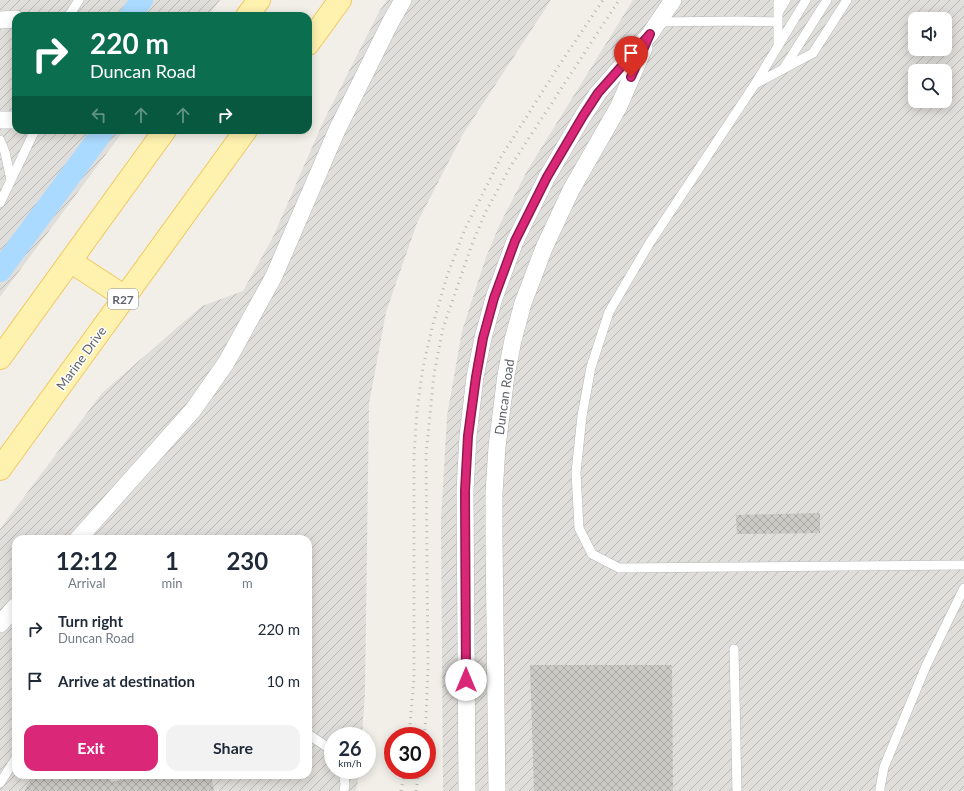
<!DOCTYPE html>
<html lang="en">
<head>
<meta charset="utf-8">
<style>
	body { margin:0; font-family:Lato,sans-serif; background:#f2f2f3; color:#1f2937; height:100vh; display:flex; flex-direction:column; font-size:15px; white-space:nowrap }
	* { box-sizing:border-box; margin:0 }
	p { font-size:13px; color:#747a83 }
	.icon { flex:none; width:22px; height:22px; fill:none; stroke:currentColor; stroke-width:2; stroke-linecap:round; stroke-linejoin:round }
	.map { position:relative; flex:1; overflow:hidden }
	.sheet { position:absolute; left:12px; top:535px; width:300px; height:244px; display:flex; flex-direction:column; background:#fff; border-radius:12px; box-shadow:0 2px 10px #0003 }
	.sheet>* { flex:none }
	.guide { position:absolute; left:12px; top:12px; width:300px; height:122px; border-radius:12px; box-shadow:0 2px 10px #0003; background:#0b6e4f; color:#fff; overflow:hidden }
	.tools { position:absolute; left:908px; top:12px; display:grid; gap:8px }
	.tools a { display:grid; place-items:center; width:44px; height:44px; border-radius:8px; background:#fff; box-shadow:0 2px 10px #0003; font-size:20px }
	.speed { position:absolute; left:324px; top:727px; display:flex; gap:8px; font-size:20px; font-weight:700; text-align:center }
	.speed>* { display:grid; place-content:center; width:52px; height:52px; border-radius:50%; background:#fff; box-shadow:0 2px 10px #0003; line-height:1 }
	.speed small { font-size:10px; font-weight:400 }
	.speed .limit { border:6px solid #d22; background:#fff; color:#111 }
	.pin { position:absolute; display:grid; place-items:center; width:34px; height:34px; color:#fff; margin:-41px -17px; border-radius:50% 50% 50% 0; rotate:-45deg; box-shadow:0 0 4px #0007 }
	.pin .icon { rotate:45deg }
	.me { position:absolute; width:44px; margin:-22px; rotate:0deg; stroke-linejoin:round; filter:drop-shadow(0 0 3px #0008) }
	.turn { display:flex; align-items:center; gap:14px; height:84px; padding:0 12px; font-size:18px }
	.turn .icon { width:52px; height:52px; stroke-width:2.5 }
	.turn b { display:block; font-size:28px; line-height:34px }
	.lanes { display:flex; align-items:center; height:38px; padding:0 12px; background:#0003; justify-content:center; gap:20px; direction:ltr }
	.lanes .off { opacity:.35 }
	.eta { display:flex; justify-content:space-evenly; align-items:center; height:68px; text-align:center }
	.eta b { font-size:24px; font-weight:700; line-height:28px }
	.action { display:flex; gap:8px; margin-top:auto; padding:8px 12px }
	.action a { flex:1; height:46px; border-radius:12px; background:#db2777; color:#fff; font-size:16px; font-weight:700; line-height:46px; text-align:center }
	.action a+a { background:#f2f2f3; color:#1f2937 }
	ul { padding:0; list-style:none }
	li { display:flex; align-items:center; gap:12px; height:52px; padding:0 12px }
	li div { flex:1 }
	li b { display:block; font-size:15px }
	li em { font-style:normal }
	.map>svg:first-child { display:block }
	.industrial { fill:url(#industrial-furrows); fill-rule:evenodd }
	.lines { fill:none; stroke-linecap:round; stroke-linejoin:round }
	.canal { stroke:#aadaff; stroke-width:22 }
	.building { fill:url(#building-cross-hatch) }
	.lane-casing { stroke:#b5b8bc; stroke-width:10 }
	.street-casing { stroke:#b5b8bc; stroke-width:18 }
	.primary-casing { stroke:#f2c960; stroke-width:24 }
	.lane { stroke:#fff; stroke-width:9 }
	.street { stroke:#fff; stroke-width:17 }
	.primary { stroke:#fff2af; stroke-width:22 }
	.rail { stroke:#b6b7b8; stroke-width:3; stroke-dasharray:1 5; stroke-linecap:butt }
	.route-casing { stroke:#8e194d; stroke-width:10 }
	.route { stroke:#db2777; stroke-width:7 }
	.labels { text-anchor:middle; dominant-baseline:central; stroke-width:3; stroke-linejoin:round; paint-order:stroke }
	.shield { fill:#fff; stroke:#8f9295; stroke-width:1 }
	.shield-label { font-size:12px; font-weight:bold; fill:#5f6368 }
	.street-label { font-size:13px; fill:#5f6368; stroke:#fff }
</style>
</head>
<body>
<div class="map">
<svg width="964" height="791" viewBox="0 0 964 791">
	<defs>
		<pattern id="industrial-furrows" width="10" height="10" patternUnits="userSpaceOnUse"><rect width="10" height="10" fill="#e0deda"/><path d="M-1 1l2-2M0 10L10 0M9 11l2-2" fill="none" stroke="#b9b8b5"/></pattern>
		<pattern id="building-cross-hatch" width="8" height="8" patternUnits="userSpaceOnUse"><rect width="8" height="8" fill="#cccac5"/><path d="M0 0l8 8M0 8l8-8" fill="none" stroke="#a9a8a4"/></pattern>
	</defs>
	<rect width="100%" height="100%" fill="#f1efe8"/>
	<!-- industrial -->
	<path class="industrial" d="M 0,0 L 220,0 L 208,16 L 16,16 L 16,130 L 124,130 L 0,297 Z
		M 387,0 L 551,0 L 463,134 L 417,223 L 386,312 L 369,404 L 365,692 L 362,736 L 333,736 L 333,770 L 360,770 L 356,791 L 0,791 L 0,529 L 102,393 L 202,306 L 243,291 L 273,237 L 323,122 L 380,10 ZM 16,539 L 308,539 L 308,775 L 16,775 Z
		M 633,0 L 964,0 L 964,791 L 443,791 L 441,520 L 447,416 L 462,331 L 486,257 L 500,224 L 527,171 ZM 915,19 L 945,19 L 945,49 L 915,49 ZM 915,71 L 945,71 L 945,101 L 915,101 Z"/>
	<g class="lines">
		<!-- canal -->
		<path class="canal" d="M 130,16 L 142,0
			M 0,271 L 104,130"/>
	</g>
	<!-- building -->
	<path class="building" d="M 820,513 L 820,533 L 737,534 L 736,515 Z
		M 530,665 L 672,665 L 673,791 L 534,791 Z
		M 34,775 L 102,775 L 112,782 L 145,775 L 211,775 L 214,791 L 24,791 Z"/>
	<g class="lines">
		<!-- lane casing -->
		<g class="lane-casing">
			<path id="lane" d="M 778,0 L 778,45
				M 806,0 L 755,84 L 649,244 L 609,312 L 591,367 L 582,416 L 576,472 L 579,528 L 592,554 L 619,568 L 964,565
				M 778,13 L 786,0
				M 67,16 L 70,14 L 79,0
				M 658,22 L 739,21 L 778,22
				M 784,68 L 827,0
				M 757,83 L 813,53 L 847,0
				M 0,140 L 5,152 L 11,180
				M 0,203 L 35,130
				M 734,649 L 737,791
				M 308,734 L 327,747 L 333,752
				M 343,770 L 345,784 L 344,791
				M 0,783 L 16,758
				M 880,791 L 880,788 L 884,767 L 926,666 L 964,588"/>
		</g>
		<!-- street casing -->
		<g class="street-casing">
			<path id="street" d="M 0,20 L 16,19
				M 0,120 L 16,120
				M 78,539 L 193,410 L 226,363 L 274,276 L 337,130 L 390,23 L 403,0
				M 0,624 L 16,606
				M 467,791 L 465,491 L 468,436 L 475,377 L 483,338 L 494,298 L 515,241 L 547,177 L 583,116 L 598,93 L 650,34 L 673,0
				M 497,791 L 494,539 L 494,493 L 497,447 L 506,375 L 513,340 L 523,303 L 544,248 L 571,190 L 619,106 L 644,48"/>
		</g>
		<!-- primary casing -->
		<g class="primary-casing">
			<path id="primary" d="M 247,16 L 259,0
				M 308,44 L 340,0
				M 70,261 L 125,297
				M 0,358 L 165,130
				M 0,469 L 246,130"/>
		</g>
		<!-- lane -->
		<use href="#lane" class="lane"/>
		<!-- street -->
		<use href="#street" class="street"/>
		<!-- primary -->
		<use href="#primary" class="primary"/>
		<!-- rail -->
		<path class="rail" d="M 409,736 L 414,678 L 414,455 L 417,411 L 423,367 L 433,324 L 447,276 L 465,229 L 501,157 L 562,61 L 603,0
			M 424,736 L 426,718 L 428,667 L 426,455 L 434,374 L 443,328 L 471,247 L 485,213 L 512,164 L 619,0
			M 401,791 L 405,770
			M 416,791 L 419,770"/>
	</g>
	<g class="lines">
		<!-- route casing -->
		<g class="route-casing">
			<path id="route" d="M 466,680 L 465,491 L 468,436 L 476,377 L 483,338 L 494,298 L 515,241 L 547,177 L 583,116 L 598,93 L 650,34 L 631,77"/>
		</g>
		<!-- route -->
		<use href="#route" class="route"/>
	</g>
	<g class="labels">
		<!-- shield labels -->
		<rect class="shield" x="108" y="289" width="30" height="20" rx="3"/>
		<g class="shield-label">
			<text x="123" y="299">R27</text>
		</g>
		<!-- street labels -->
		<g class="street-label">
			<text transform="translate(81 358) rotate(-54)">Marine Drive</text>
			<text transform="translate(504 397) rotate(-82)">Duncan Road</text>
		</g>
	</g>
</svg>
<div class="tools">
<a><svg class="icon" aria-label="sound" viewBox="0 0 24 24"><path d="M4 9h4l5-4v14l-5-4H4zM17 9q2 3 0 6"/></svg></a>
<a><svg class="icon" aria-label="search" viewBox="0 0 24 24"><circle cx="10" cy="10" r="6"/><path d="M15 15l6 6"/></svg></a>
</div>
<div class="speed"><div>26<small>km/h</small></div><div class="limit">30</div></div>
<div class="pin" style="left:631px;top:77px;background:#d93025"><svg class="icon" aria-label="arrive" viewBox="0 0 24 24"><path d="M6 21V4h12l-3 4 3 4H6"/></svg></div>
<svg class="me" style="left:466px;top:680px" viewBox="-20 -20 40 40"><circle r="19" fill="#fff"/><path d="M0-13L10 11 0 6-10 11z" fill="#db2777"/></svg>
<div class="guide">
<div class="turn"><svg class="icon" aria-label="right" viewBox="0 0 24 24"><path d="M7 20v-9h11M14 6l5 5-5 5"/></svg><div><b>220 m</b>Duncan Road</div></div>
<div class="lanes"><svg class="icon off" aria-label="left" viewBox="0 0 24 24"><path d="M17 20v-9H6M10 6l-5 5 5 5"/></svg><svg class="icon off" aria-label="ahead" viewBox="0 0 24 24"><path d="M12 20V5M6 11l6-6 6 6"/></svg><svg class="icon off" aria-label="ahead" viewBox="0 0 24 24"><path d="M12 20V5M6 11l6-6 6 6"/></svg><svg class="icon" aria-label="right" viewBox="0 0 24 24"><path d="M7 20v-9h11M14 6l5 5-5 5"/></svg></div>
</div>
<section class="sheet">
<div class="eta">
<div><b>12:12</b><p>Arrival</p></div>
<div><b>1</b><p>min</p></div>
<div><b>230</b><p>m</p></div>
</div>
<ul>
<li><svg class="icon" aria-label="right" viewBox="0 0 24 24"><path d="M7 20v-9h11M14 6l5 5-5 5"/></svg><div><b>Turn right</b><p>Duncan Road</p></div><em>220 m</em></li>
<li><svg class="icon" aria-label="arrive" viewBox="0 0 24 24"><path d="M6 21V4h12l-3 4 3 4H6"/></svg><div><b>Arrive at destination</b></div><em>10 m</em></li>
</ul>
<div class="action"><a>Exit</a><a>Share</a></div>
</section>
</div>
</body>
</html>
